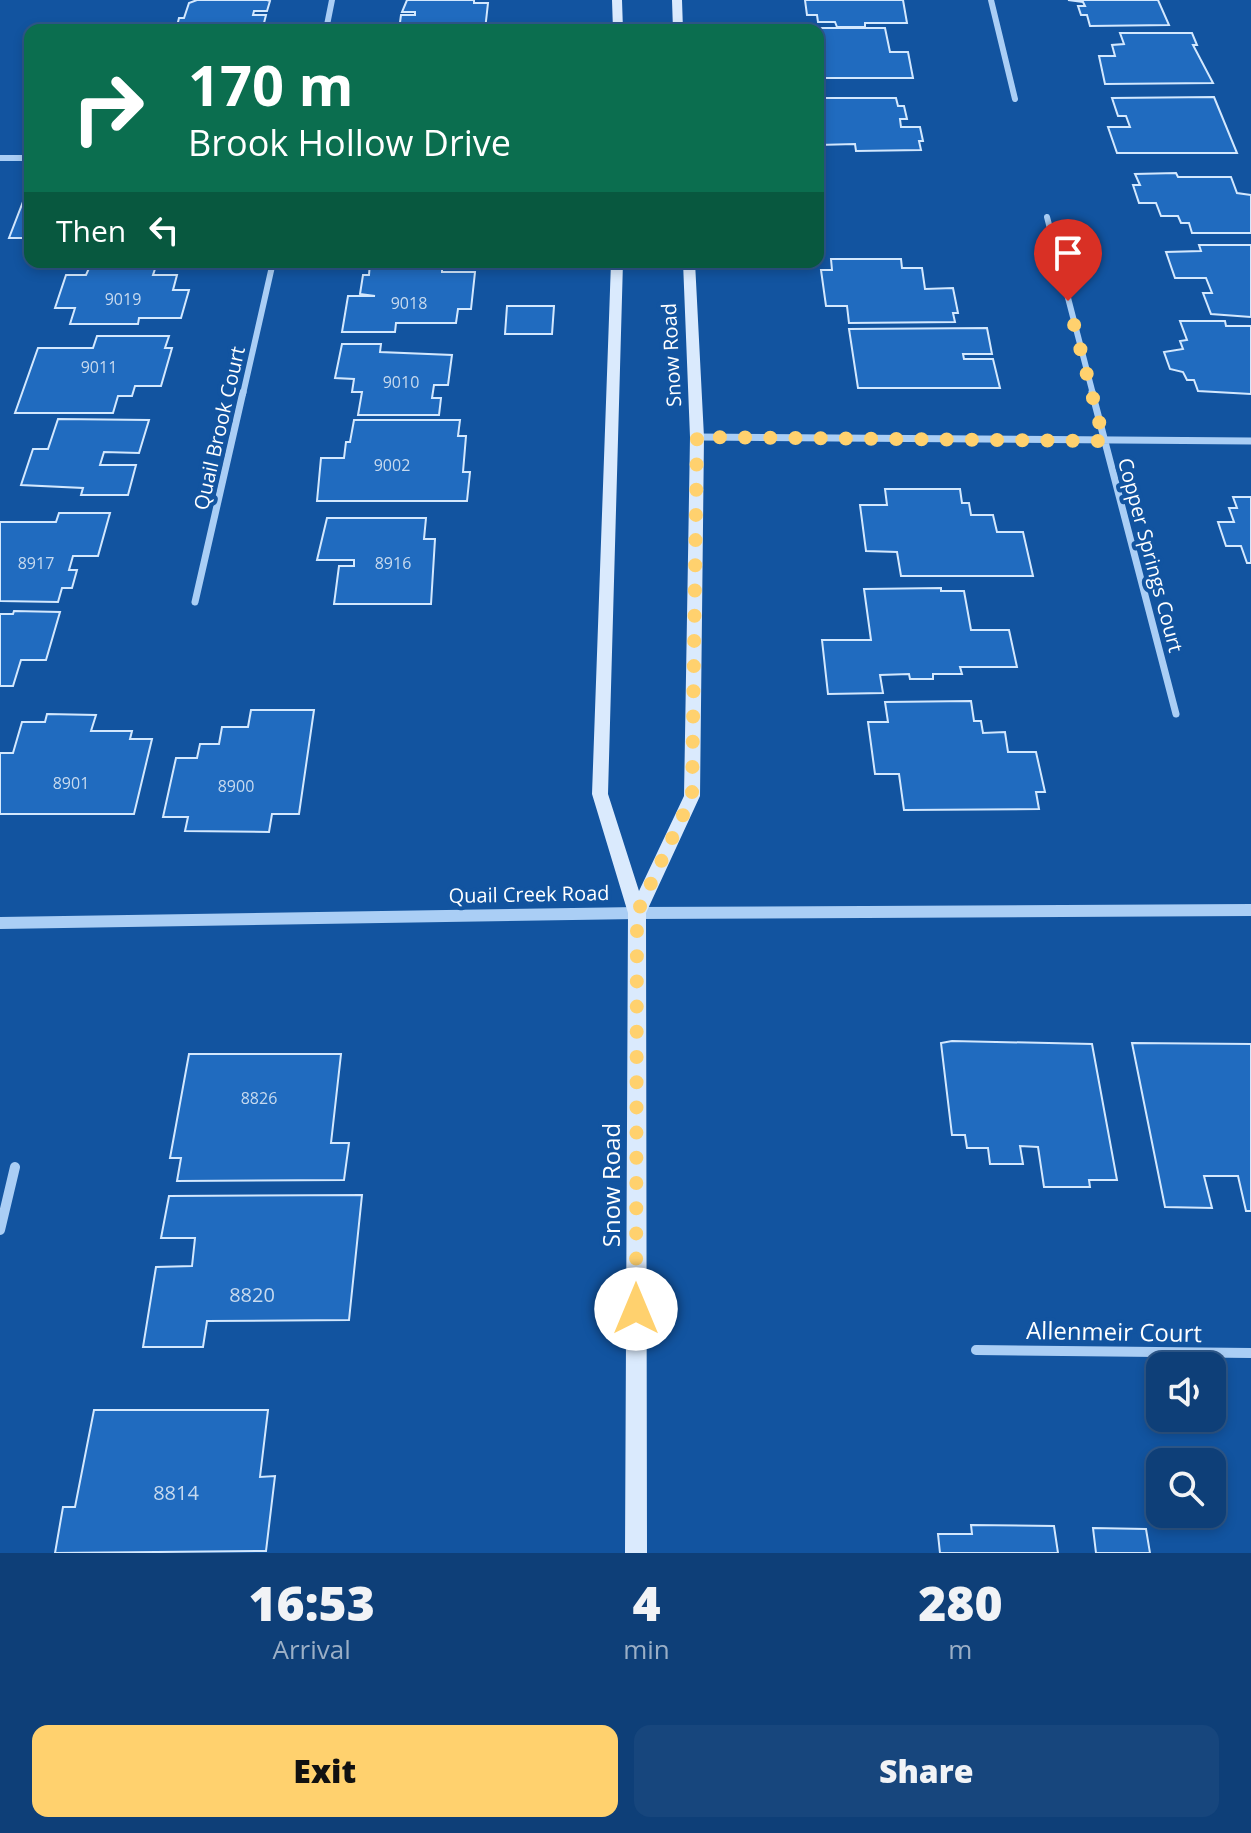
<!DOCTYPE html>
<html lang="en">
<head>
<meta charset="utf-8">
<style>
	body { margin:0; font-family:"Open Sans",sans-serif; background:#17467d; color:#f1f3f6; height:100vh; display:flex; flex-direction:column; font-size:30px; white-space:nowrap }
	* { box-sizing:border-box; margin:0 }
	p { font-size:26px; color:#9bafc6 }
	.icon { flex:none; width:44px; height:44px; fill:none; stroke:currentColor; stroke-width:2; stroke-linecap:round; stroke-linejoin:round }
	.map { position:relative; height:1553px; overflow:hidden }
	.drawer { display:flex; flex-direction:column; background:#0e3f78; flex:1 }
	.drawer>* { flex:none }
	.guide { position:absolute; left:24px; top:24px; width:800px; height:244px; border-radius:16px; box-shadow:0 4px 12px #0003,0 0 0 2px #2e588a; background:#0b6e4f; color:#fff; overflow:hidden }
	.buttons { position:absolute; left:1146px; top:1352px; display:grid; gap:16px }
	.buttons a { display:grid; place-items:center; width:80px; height:80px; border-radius:16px; background:#0e3f78; box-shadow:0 4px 12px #0003,0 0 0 2px #2e588a; font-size:40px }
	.pin { position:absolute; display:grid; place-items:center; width:68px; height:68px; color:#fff; margin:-82px -34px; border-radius:50% 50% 50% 0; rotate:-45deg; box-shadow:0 0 8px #0007 }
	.pin .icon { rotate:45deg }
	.me { position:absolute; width:88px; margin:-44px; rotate:0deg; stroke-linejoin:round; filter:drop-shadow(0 0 6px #0008) }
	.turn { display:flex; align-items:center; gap:28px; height:168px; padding:0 32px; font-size:36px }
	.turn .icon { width:104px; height:104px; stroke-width:2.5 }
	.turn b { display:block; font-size:56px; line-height:68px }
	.then { display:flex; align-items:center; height:76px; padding:0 32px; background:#0003; gap:16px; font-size:30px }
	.eta { display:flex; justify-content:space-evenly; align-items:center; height:136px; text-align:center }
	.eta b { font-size:48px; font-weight:800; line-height:56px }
	.cta { display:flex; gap:16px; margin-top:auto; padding:16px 32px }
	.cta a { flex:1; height:92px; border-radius:16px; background:#ffd16e; color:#111; font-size:32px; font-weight:800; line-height:92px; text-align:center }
	.cta a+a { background:#17467d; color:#f1f3f6 }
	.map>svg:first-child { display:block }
	.building { fill:#206bbf; stroke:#d3e8fe; stroke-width:2 }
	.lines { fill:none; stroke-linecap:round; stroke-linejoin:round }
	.minor-far2 { stroke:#aacef5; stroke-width:6 }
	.minor-far1 { stroke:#aacef5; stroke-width:7 }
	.minor { stroke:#aacef5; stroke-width:10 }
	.tertiary { fill:#aacef5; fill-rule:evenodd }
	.secondary { fill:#daeafd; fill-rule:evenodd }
	.route { stroke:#ffd16e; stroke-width:14; stroke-dasharray:0 25.2 }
	.labels { text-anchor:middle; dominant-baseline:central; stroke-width:8; stroke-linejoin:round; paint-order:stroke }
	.number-label { font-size:16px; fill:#c7daef }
	.street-label { font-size:20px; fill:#fff; stroke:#1254a0 }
	.near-number-label { font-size:20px; fill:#c7daef }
	.near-street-label { font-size:24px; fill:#fff; stroke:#1254a0 }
</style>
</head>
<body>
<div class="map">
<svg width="1251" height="1553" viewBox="0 0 1251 1553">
	<rect width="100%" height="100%" fill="#1254a0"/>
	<!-- building -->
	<path class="building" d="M 197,0 L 267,0 L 270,1 L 267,11 L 254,11 L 253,15 L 266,15 L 264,23 L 258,23 L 256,30 L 176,30 L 179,18 L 184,18 L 189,3 Z
		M 407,0 L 474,0 L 474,3 L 488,3 L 485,30 L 399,30 L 401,15 L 415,15 L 415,12 L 402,12 Z
		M 805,0 L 903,0 L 907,23 L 865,23 L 865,27 L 837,27 L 835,22 L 818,22 L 817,15 L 807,15 Z
		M 1068,0 L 1158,0 L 1169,25 L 1090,26 L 1087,15 L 1081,15 L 1078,6 L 1085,6 L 1083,2 Z
		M 784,28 L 885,28 L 890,52 L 908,52 L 913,78 L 818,78 L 818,30 Z
		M 1120,33 L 1192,33 L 1197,45 L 1193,45 L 1213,83 L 1105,84 L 1099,56 L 1115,56 L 1112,45 L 1124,44 Z
		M 1214,97 L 1237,153 L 1117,153 L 1108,127 L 1130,127 L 1126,116 L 1118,116 L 1112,98 Z
		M 818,98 L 896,98 L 898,106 L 904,106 L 907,119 L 900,119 L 901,127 L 920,127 L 923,141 L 919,141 L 921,150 L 856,151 L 855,144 L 818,145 Z
		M 1176,173 L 1178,177 L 1231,177 L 1237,193 L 1251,195 L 1251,233 L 1192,233 L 1189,223 L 1181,223 L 1178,216 L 1161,216 L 1156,203 L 1139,203 L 1133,185 L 1140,185 L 1135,174 Z
		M 26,194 L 30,194 L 30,238 L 9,238 Z
		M 1199,245 L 1251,245 L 1251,317 L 1211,314 L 1203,293 L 1212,293 L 1206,278 L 1175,278 L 1166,252 L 1201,251 Z
		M 831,259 L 901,259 L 902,268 L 922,268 L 925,289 L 953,288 L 958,313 L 953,313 L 955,322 L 849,323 L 847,306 L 826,306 L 821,270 L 832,270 Z
		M 370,262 L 442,262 L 442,272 L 475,272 L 471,309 L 458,309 L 456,323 L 396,323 L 395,332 L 342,332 L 348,296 L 375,296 L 360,294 L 363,275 L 369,275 Z
		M 90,266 L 156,266 L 153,275 L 177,275 L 173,290 L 189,290 L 181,318 L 139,318 L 138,324 L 70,324 L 75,308 L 55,308 L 66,275 L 86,275 Z
		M 507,306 L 554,306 L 552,334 L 505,334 Z
		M 1180,321 L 1225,321 L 1226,326 L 1251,326 L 1251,394 L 1198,391 L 1194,380 L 1187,380 L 1183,372 L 1170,369 L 1164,352 L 1183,349 L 1180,341 L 1187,340 Z
		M 987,328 L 992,354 L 963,354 L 964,359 L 993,359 L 1000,388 L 858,388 L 849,329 Z
		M 97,336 L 169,336 L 165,348 L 172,348 L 161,386 L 135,386 L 132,396 L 118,396 L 113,413 L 15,413 L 38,348 L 93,348 Z
		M 342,344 L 381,344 L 380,352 L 452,355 L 448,385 L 434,385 L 432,398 L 441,398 L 439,415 L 358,415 L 362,392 L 352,392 L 354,379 L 335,378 Z
		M 58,419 L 149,420 L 139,453 L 104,452 L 100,465 L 136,465 L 128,495 L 81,495 L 83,488 L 21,485 L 33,449 L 48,449 Z
		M 354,420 L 460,420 L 458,436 L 466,436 L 463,472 L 470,472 L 467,501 L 317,501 L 321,458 L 344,458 L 346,442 L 350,442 Z
		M 885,489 L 960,489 L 962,503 L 969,503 L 971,515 L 993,515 L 997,532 L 1023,532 L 1033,576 L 901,576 L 897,552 L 866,551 L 860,505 L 887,505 Z
		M 1233,497 L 1251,497 L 1251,563 L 1247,563 L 1241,546 L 1226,546 L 1218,522 L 1234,522 L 1229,508 L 1237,508 Z
		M 59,513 L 110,513 L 98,556 L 73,556 L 69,570 L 77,570 L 72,588 L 62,588 L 58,602 L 0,601 L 0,522 L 56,522 Z
		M 327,518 L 426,518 L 424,539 L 435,539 L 431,604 L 334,604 L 339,566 L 354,566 L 354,560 L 317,560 Z
		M 941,588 L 941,591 L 964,591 L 971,630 L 1009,630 L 1017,667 L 960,667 L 962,674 L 933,674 L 933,679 L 910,679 L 909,674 L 880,675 L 883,693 L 828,694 L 822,640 L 871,640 L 864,589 Z
		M 14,611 L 60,612 L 46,660 L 21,660 L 13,686 L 0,686 L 0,614 L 13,614 Z
		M 971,701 L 974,721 L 981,721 L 983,733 L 1005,732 L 1008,752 L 1036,752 L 1045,792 L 1036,792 L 1039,809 L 904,810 L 899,774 L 875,774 L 868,722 L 888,722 L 885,702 Z
		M 251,710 L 314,710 L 299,814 L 272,814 L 269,832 L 185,831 L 188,817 L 163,817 L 176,758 L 197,758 L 200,744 L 219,744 L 222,727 L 248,727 Z
		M 47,714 L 96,715 L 91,731 L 132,731 L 130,739 L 152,739 L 134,814 L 0,814 L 0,753 L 13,753 L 22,722 L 45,722 Z
		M 952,1041 L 1092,1044 L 1117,1180 L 1089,1180 L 1090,1187 L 1044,1187 L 1038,1147 L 1020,1146 L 1023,1164 L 990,1164 L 988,1148 L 967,1148 L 965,1135 L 952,1135 L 941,1043 Z
		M 1132,1043 L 1251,1044 L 1251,1211 L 1246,1211 L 1238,1176 L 1204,1176 L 1212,1208 L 1165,1207 Z
		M 189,1054 L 341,1054 L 331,1143 L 349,1143 L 344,1180 L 177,1181 L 181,1158 L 170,1158 Z
		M 362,1195 L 349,1320 L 207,1321 L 203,1347 L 143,1347 L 156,1267 L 192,1266 L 195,1238 L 161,1238 L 169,1196 Z
		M 94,1410 L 268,1410 L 260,1477 L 275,1476 L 266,1551 L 55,1553 L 63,1507 L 75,1507 Z
		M 971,1525 L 1054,1526 L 1058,1553 L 940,1553 L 938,1534 L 972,1534 Z
		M 1093,1528 L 1146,1529 L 1150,1553 L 1096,1553 Z"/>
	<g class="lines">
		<!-- minor-far2 -->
		<path class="minor-far2" d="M 991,0 L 1015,99
			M 326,30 L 332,0
			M 0,158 L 30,158
			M 1047,217 L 1093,394
			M 243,394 L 273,262"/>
		<!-- minor-far1 -->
		<path class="minor-far1" d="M 1092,392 L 1176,714
			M 697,437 L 1251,441
			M 195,602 L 243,392"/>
		<!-- minor -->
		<path class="minor" d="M 0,1230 L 15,1167
			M 976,1350 L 1251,1353"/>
		<!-- tertiary -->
		<path class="tertiary" d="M 1251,904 L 1251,916 L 637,919 L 0,929 L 0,917 L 637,907 Z"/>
		<!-- secondary -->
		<path class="secondary" d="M 612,0 L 622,0 L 623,30 L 613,30 Z
			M 672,0 L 682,0 L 683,30 L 673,30 Z
			M 611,262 L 623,262 L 608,794 L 639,891 L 684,796 L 690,437 L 683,262 L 695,262 L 704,437 L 700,796 L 646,913 L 647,1553 L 625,1553 L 628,913 L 592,794 Z"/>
	</g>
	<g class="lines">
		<!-- route -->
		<path class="route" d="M 636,1309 L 637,913 L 692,796 L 697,437 L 1104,441 L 1068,301"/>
	</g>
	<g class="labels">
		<!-- number labels -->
		<g class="number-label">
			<text x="123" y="299">9019</text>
			<text x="409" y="303">9018</text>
			<text x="99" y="367">9011</text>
			<text x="401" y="382">9010</text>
			<text x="392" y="465">9002</text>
			<text x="36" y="563">8917</text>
			<text x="393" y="563">8916</text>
			<text x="71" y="783">8901</text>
			<text x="236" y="786">8900</text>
			<text x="259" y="1098">8826</text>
		</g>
		<!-- street labels -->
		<g class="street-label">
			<text transform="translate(671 355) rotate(-93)">Snow Road</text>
			<text transform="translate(219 428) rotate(-77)">Quail Brook Court</text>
			<text transform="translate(1151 555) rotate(75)">Copper Springs Court</text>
			<text transform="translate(529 894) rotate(-1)">Quail Creek Road</text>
		</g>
		<!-- near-number labels -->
		<g class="near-number-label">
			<text x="252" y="1294">8820</text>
			<text x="176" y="1492">8814</text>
		</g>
		<!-- near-street labels -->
		<g class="near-street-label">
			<text transform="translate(610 1185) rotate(-90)">Snow Road</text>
			<text transform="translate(1114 1331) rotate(1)">Allenmeir Court</text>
		</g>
	</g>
</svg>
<div class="buttons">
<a><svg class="icon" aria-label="sound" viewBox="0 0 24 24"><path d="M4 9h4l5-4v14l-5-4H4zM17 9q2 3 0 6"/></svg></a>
<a><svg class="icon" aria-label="search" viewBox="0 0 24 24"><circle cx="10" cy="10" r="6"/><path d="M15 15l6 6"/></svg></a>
</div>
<div class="pin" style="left:1068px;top:301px;background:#d93025"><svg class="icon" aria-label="arrive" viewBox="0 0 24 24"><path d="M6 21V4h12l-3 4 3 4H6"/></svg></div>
<svg class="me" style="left:636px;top:1309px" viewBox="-20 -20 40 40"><circle r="19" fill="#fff"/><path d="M0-13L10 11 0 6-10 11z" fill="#ffd16e"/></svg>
<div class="guide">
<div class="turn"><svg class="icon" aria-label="right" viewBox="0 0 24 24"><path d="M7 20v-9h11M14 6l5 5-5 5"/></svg><div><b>170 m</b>Brook Hollow Drive</div></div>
<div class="then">Then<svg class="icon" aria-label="left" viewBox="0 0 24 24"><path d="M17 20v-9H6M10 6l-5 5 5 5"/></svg></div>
</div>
</div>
<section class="drawer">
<div class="eta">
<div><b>16:53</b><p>Arrival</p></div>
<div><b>4</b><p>min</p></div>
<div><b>280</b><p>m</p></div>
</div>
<div class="cta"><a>Exit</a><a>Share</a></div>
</section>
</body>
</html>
